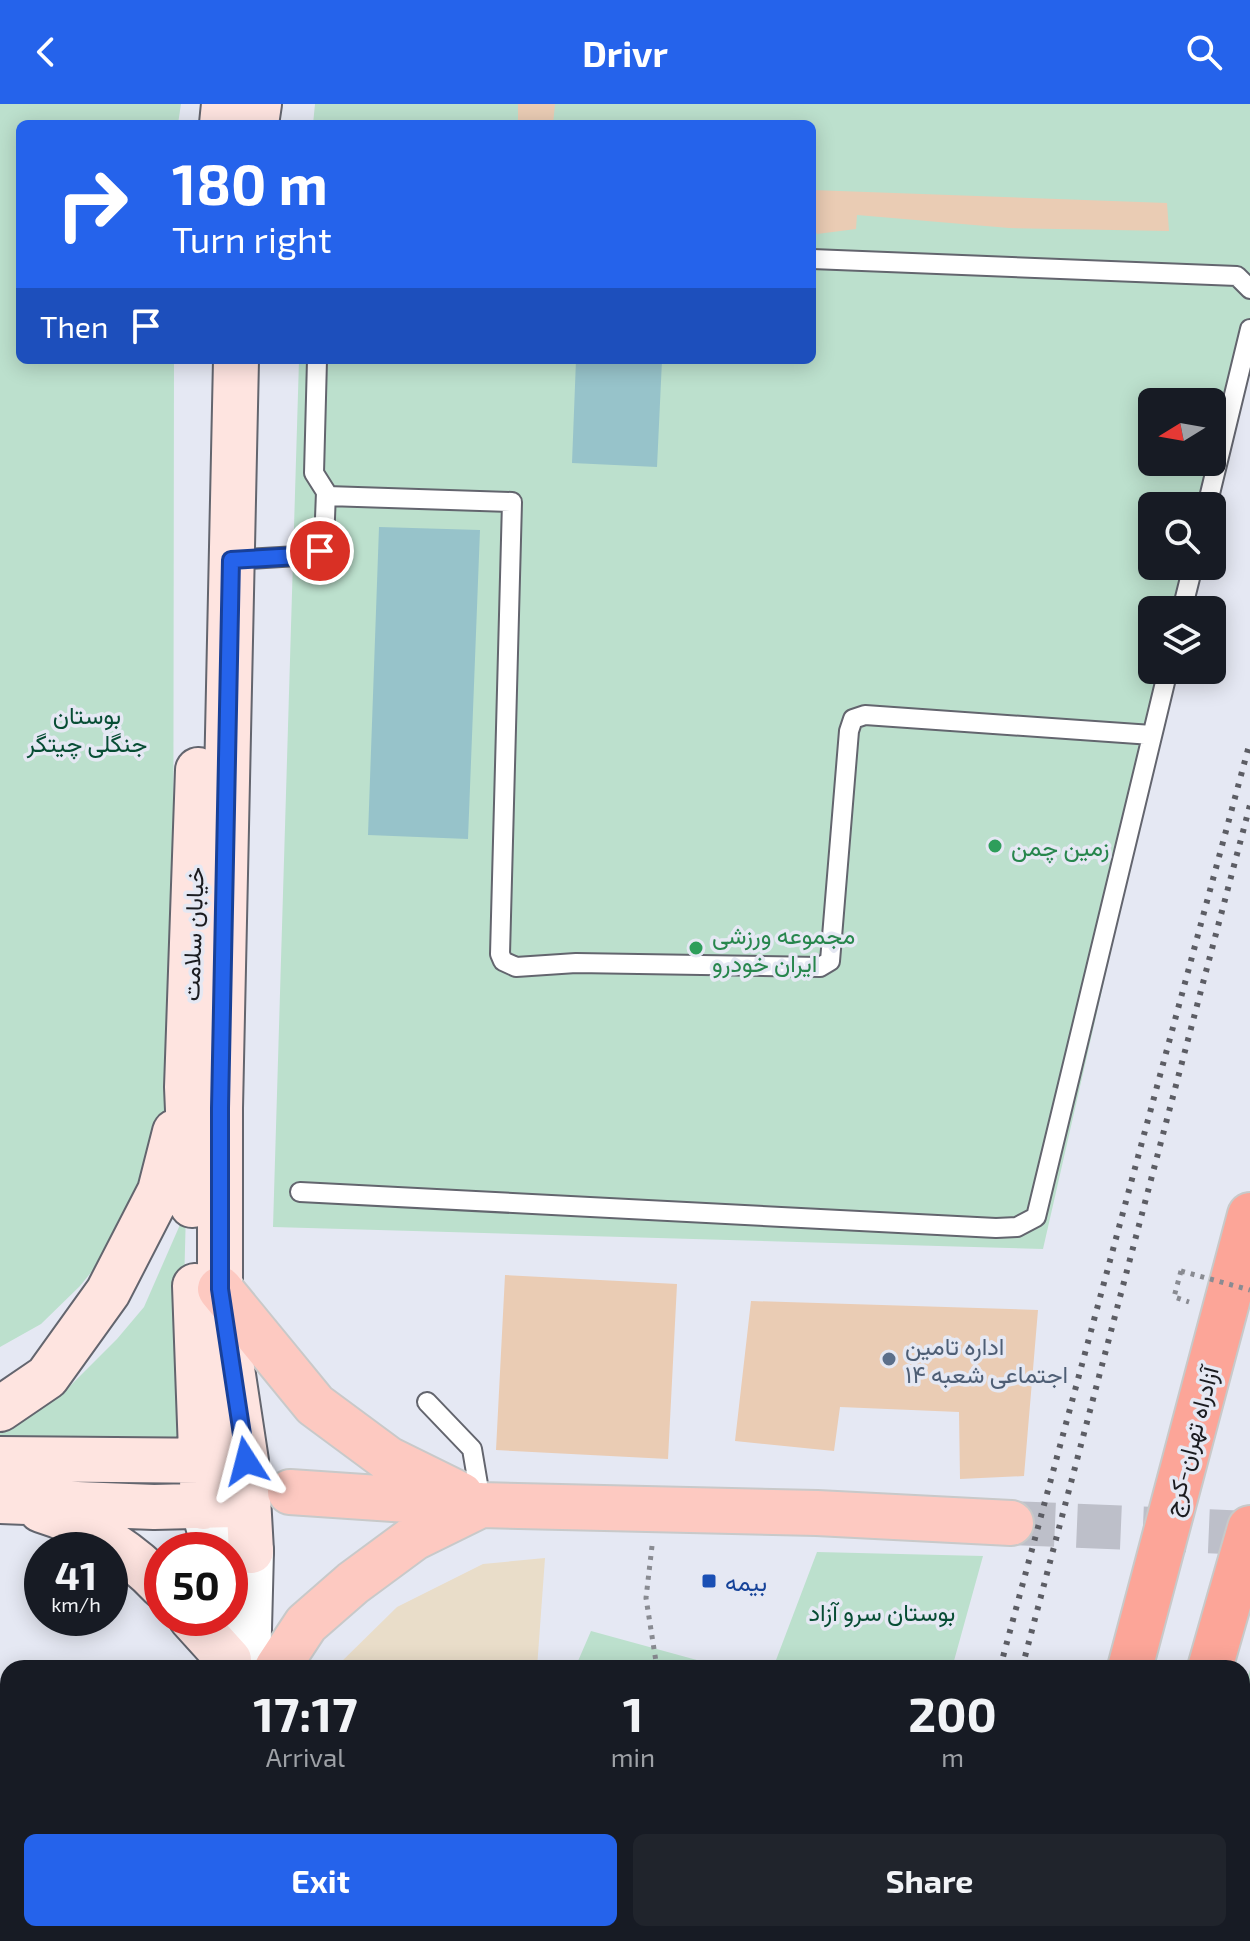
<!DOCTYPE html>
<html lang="en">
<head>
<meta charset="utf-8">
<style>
	body { margin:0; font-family:"Exo 2",Vazirmatn,sans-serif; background:#20242c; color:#f1f3f6; height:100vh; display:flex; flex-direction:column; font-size:30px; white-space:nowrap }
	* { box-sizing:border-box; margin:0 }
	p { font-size:26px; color:#9ea1a6 }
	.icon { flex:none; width:44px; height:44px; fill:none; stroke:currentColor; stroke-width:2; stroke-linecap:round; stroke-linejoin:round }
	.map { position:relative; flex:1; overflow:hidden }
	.panel { position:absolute; left:0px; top:1556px; width:1250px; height:282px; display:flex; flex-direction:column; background:#171b24; border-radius:24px 24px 0 0; box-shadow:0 4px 20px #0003 }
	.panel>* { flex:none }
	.banner { position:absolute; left:16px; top:16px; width:800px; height:244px; border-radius:12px; box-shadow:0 4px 20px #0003; background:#2563eb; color:#fff; overflow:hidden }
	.needle { width:52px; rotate:259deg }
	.controls { position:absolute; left:1138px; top:284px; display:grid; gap:16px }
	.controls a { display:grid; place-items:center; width:88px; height:88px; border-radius:12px; background:#171b24; box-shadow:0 4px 20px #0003; font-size:40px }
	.speed { position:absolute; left:24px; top:1428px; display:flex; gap:16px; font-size:40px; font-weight:700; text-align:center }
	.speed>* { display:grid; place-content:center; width:104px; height:104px; border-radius:50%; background:#171b24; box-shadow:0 4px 20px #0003; line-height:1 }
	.speed small { font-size:20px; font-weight:400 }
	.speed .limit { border:12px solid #d22; background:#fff; color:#111 }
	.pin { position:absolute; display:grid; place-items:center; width:68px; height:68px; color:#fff; margin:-34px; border:4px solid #fff; border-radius:50%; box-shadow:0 2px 8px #0007 }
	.me { position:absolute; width:88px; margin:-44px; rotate:351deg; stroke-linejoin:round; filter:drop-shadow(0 0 6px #0008) }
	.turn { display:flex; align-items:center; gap:28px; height:168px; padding:0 24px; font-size:36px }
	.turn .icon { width:104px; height:104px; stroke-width:2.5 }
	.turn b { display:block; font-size:56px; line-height:68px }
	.then { display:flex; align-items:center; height:76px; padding:0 24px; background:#0003; gap:16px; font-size:30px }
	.eta { display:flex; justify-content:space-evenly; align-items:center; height:136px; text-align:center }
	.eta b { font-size:48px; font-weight:700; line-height:56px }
	.action { display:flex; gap:16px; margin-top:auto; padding:16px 24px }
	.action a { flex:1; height:92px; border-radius:12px; background:#2563eb; color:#fff; font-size:32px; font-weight:700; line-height:92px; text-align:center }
	.action a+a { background:#20242c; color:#f1f3f6 }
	header { display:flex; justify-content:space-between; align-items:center; height:104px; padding:0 24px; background:#2563eb; color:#fff; font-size:36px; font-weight:700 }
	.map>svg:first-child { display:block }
	.commercial { fill:#e9ddc9 }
	.green { fill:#bce0cd; fill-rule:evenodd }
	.water { fill:#97c3ca }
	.building { fill:#eaccb4 }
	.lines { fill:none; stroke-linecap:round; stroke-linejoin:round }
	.primary-tunnel { stroke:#bdbfc9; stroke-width:44; stroke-dasharray:44 22; stroke-linecap:butt }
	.service-casing { stroke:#63656e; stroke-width:22 }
	.tertiary-casing { stroke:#63656e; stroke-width:48 }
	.secondary-casing { stroke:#63656e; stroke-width:48 }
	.primary-casing { stroke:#c8c9c9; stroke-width:48 }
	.motorway-casing { stroke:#c8c9c9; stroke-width:48 }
	.path { stroke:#898b92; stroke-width:5; stroke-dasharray:4 6; stroke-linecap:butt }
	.service { stroke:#fff; stroke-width:18 }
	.tertiary { stroke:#fff; stroke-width:44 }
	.secondary { stroke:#fee4e0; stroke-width:44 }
	.primary { stroke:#fdc9c1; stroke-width:44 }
	.motorway { stroke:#fca598; stroke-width:44 }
	.rail { stroke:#5c5d64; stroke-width:6; stroke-dasharray:4 8; stroke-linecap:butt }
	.path-bridge { stroke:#898b92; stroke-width:5; stroke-dasharray:4 6; stroke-linecap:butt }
	.route-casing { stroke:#184099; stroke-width:20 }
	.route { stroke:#2563eb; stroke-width:14 }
	.leisure-dot { fill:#2e9e5b; stroke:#e5e8f3; stroke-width:3 }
	.service-dot { fill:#5c6f8a; stroke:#e5e8f3; stroke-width:3 }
	.transit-dot { fill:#1a4fb4; stroke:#e5e8f3; stroke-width:3 }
	.labels { text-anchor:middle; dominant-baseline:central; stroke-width:7; stroke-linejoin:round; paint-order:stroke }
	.park-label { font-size:24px; fill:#074d34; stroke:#e5e8f3 }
	.leisure-label { font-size:24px; fill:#27864d; stroke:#e5e8f3; text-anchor:start }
	.street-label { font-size:24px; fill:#1b1c20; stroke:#e5e8f3 }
	.service-label { font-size:24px; fill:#4e5e75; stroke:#e5e8f3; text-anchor:start }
	.transit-label { font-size:24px; fill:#164399; stroke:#e5e8f3; text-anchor:start }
</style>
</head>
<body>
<header><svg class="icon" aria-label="back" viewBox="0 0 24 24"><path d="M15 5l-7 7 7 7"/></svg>Drivr<svg class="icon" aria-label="search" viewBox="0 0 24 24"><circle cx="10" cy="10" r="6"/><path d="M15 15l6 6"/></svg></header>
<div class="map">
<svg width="1250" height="1837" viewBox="0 0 1250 1837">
	<rect width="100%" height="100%" fill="#e5e8f3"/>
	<!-- commercial -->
	<path class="commercial" d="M 545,1454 L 537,1564 L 335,1564 L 397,1503 L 483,1460 Z"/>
	<!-- green -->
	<path class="green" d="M 0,0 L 181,0 L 178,20 L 20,20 L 20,256 L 174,256 L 173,991 L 139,1087 L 115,1139 L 80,1182 L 41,1220 L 0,1243 Z
		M 315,0 L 1250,0 L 1250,237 L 1212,402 L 1152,402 L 1152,462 L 1199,462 L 1189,506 L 1152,506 L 1152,566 L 1175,566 L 1043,1145 L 273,1123 L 299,256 L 812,256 L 812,20 L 313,20 ZM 1152,298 L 1212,298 L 1212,358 L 1152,358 Z
		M 186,1107 L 180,1334 L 0,1336 L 0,1323 L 31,1312 L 61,1291 L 117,1235 L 144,1203 Z
		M 817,1448 L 983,1452 L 952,1564 L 773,1564 Z
		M 591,1527 L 726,1564 L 575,1564 Z
		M 1250,1566 L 1250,1736 L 1242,1749 L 1242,1593 Z
		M 276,1830 L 874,1830 L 872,1837 L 276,1837 Z"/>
	<!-- water -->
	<path class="water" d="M 576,256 L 662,256 L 657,363 L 572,359 Z
		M 379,423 L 480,426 L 468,735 L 368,731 Z"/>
	<!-- building -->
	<path class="building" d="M 518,0 L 555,0 L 553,20 L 518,20 Z
		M 812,86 L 1167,99 L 1169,127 L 1009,124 L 857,111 L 856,125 L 817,130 L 812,121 Z
		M 505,1171 L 677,1180 L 668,1355 L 496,1346 Z
		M 751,1197 L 1038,1206 L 1024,1372 L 960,1375 L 959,1308 L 840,1303 L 834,1347 L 735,1337 Z"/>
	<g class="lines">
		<!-- primary-tunnel -->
		<path class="primary-tunnel" d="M 1011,1419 L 1250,1429"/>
		<!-- service casing -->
		<g class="service-casing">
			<path id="service" d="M 812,155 L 1237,172 L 1250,185
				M 327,392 L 512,398 L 500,850 L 503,857 L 516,863 L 576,859 L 820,863 L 830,857 L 849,627 L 853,615 L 865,611 L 1152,631
				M 1207,402 L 1250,225
				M 231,456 L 314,451 L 324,440 L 326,388 L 314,369 L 317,256
				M 1182,506 L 1193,462
				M 300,1088 L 996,1124 L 1017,1123 L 1036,1113 L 1168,566
				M 427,1298 L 472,1345 L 481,1398"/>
		</g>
		<!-- tertiary casing -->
		<g class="tertiary-casing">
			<path id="tertiary" d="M 203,1403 L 215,1446
				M 248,1564 L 251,1447
				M 216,1837 L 217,1830"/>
		</g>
		<!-- secondary casing -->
		<g class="secondary-casing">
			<path id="secondary" d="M 222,20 L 224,0
				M 256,20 L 259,0
				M 236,256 L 220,1004 L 220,1185 L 246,1357 L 251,1447
				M 192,1101 L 187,983 L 198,666
				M 195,1182 L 203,1403
				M 0,1305 L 47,1273 L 108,1188 L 160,1087 L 175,1028
				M 0,1355 L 229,1357
				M 0,1397 L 154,1403 L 234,1401
				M 41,1406 C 85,1419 131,1449 162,1482
				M 191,1514 L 229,1556"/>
		</g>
		<!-- primary casing -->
		<g class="primary-casing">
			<path id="primary" d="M 220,1185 L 315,1301 L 388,1355 L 461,1391
				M 290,1388 L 481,1401 L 817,1409 L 1011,1419
				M 277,1564 L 306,1520 L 353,1479 L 414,1434 L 479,1402"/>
		</g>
		<!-- motorway casing -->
		<g class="motorway-casing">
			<path id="motorway" d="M 1130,1564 L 1250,1111
				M 1210,1564 L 1250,1424
				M 1242,1802 L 1250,1790
				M 1058,1837 L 1060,1830
				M 1131,1837 L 1134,1830
				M 1220,1837 L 1225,1830"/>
		</g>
		<!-- path -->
		<path class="path" d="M 1181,1167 L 1174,1193 L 1189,1198
			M 652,1442 L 646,1494 L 657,1564
			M 552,1830 L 552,1837
			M 690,1830 L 691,1837"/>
		<!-- service -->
		<use href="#service" class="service"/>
		<!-- tertiary -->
		<use href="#tertiary" class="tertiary"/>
		<!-- secondary -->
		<use href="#secondary" class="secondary"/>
		<!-- primary -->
		<use href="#primary" class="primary"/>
		<!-- motorway -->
		<use href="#motorway" class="motorway"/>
		<!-- rail -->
		<path class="rail" d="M 1000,1564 L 1250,638
			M 1022,1564 L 1250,701
			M 930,1837 L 932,1830
			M 953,1837 L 955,1830"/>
		<!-- path-bridge -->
		<path class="path-bridge" d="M 1181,1167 L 1250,1186"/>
	</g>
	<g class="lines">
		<!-- route casing -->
		<g class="route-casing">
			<path id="route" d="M 246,1357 L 220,1185 L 220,1004 L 231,456 L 314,451 L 320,447"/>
		</g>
		<!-- route -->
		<use href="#route" class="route"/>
	</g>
	<!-- markers -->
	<g class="leisure-dot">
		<circle cx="995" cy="742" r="8"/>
		<circle cx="696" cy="844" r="8"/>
	</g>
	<circle class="service-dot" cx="889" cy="1255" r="8"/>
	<rect class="transit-dot" x="701" y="1469" width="16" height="16" rx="4"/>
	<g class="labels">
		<!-- park labels -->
		<g class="park-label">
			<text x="87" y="610">بوستان<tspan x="87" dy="28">جنگلی چیتگر</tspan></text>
			<text x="882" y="1507">بوستان سرو آزاد</text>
		</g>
		<!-- leisure labels -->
		<g class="leisure-label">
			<text x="1011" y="742">زمین چمن</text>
			<text x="712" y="830">مجموعه ورزشی<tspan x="712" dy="28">ایران خودرو</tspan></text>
		</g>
		<!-- street labels -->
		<g class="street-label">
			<text transform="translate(192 830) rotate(-88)">خیابان سلامت</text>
			<text transform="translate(1190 1337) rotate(-75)">آزادراه تهران-کرج</text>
		</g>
		<!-- service labels -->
		<g class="service-label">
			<text x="905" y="1241">اداره تامین<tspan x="905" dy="28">اجتماعی شعبه ۱۴</tspan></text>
		</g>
		<!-- transit labels -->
		<g class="transit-label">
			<text x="725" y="1477">بیمه</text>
		</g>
	</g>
</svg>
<div class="controls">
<a><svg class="needle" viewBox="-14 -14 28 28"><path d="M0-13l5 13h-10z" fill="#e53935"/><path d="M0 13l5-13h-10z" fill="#9ea1a6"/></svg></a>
<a><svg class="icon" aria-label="search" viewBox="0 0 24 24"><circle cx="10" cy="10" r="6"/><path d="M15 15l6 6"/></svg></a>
<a><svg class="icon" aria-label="layers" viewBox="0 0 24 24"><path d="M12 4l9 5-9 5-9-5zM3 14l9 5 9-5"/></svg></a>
</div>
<div class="speed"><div>41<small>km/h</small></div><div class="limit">50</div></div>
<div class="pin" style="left:320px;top:447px;background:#d93025"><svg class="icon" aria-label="arrive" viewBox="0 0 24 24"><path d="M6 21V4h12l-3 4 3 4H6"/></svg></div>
<svg class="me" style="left:246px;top:1357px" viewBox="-20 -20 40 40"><path d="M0-17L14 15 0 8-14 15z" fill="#2563eb" stroke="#fff" stroke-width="4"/></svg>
<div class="banner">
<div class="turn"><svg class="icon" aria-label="right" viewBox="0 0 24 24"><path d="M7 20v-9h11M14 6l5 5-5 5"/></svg><div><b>180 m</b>Turn right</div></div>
<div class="then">Then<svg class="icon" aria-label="arrive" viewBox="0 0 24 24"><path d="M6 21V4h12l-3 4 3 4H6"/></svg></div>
</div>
<section class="panel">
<div class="eta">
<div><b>17:17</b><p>Arrival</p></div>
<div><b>1</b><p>min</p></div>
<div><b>200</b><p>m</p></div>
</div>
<div class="action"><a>Exit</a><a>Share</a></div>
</section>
</div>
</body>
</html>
